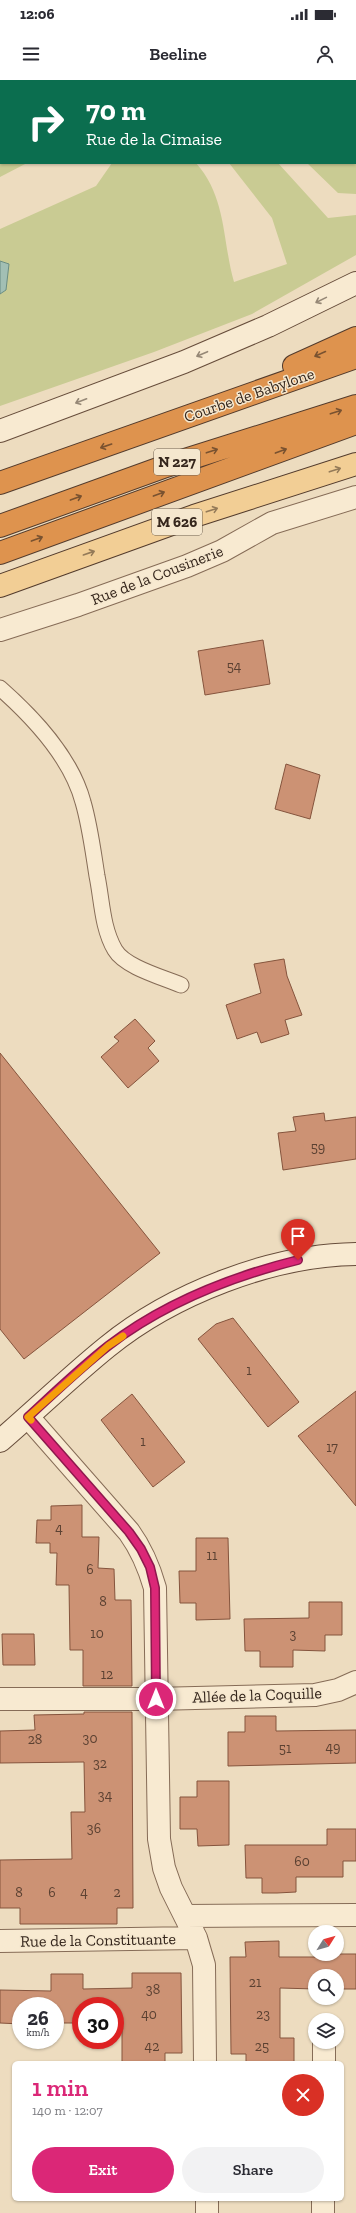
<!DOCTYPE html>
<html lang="en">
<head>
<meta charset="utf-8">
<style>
	body { margin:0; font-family:"Zilla Slab",serif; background:#f2f2f3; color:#2b2b33; height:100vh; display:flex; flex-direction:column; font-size:15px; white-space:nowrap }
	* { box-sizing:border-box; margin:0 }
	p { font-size:13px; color:#7c7c81 }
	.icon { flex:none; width:22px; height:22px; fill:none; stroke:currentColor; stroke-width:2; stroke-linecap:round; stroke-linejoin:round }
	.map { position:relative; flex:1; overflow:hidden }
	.details { position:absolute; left:12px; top:1981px; width:332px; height:140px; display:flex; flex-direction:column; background:#fff; border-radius:6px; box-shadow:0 1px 3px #0004 }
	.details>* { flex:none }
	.hud { position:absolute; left:0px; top:0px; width:356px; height:84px; box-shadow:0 1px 3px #0004; background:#0b6e4f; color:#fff; overflow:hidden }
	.needle { width:26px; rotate:53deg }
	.controls { position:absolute; left:308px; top:1845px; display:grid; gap:8px }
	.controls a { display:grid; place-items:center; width:36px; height:36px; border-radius:50%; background:#fff; box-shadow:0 1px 3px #0004; font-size:20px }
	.speed { position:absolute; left:12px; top:1917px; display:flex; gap:8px; font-size:20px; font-weight:700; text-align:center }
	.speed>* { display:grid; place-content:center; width:52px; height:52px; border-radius:50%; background:#fff; box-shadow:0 1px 3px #0004; line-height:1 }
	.speed small { font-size:10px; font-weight:400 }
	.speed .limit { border:6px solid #d22; background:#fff; color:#111 }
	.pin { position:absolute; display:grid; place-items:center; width:34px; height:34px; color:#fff; margin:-41px -17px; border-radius:50% 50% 50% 0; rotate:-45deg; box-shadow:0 0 4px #0007 }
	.pin .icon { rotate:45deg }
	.me { position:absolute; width:44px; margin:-22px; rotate:0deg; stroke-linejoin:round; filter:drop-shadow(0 0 3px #0008) }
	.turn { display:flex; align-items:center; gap:14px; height:84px; padding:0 20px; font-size:18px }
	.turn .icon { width:52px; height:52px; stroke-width:2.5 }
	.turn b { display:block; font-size:28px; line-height:34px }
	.round { display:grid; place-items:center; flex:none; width:42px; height:42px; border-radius:21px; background:#f2f2f3 }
	.headline { display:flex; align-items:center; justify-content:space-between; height:68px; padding:0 20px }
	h1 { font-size:24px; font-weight:600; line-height:30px; color:#db2777 }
	.button { display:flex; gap:8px; margin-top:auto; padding:8px 20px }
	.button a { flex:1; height:46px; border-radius:24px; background:#db2777; color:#fff; font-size:16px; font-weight:600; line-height:46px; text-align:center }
	.button a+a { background:#f2f2f3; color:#2b2b33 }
	.status { display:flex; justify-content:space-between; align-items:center; height:28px; padding:0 20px; background:#fff; direction:ltr }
	.status svg { height:11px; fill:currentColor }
	header { display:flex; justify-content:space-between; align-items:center; height:52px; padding:0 20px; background:#fff; font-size:18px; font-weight:600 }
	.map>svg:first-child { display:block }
	.green { fill:#c9cb93 }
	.water { fill:#a2bfb4; stroke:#698c81 }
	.building { fill:#cc9274; stroke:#85543d }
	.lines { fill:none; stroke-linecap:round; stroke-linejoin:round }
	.lane-casing { stroke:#866c57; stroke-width:17 }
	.street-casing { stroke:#866c57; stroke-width:24 }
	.secondary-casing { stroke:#674d3b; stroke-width:24 }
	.primary-casing { stroke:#533b2c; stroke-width:24 }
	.highway-casing { stroke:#533b2c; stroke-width:24 }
	.lane { stroke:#f8ead1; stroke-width:15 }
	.street { stroke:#f8ead1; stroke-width:22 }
	.secondary { stroke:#f8ead1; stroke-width:22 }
	.primary { stroke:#f2ce95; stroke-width:22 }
	.highway { stroke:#de934e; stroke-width:22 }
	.oneway { stroke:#968876 }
	.oneway2 { stroke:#795230 }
	.oneway3 { stroke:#947a58 }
	.route-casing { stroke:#8e194d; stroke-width:10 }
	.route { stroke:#db2777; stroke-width:7 }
	.slow { stroke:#f59e0b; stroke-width:7 }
	.labels { text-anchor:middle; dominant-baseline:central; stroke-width:3; stroke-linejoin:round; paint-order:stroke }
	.number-label { font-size:14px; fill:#5b4132 }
	.shield { fill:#f5e7ce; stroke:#6f6051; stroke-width:1 }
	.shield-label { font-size:15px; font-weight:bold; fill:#35261c }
	.street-label { font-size:16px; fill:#35261c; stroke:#f5e7ce }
</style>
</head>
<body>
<div class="status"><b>12:06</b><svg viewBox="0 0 49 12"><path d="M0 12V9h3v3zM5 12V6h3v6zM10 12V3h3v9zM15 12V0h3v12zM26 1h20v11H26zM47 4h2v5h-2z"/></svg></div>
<header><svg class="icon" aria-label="menu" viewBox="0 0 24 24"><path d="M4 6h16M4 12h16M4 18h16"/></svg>Beeline<svg class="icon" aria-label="person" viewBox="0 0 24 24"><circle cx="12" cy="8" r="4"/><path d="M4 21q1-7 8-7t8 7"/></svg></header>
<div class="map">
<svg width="356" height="2133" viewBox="0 0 356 2133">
	<rect width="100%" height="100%" fill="#eddcbf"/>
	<!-- green -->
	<path class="green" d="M 223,0 L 356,0 L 356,114 L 338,113 L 307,83 L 355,83 L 355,1 Z
		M 0,33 L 1,83 L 27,83 L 0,97 Z
		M 112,83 L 196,83 C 227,118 222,160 234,202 L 287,184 L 272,138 L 229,83 L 278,83 L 328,138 L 356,135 L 356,175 L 252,234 L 154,272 L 0,326 L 0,214 L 6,210 L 9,184 L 0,181 L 0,149 L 96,106 Z"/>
	<!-- water -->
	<path class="water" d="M 0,181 L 9,184 L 6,210 L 0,214 Z"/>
	<!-- building -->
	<path class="building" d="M 263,560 L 270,604 L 205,615 L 198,571 Z
		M 286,684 L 320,695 L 310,739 L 275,729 Z
		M 284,879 L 287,896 L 302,935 L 285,940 L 289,954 L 261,963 L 257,952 L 237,959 L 226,925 L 261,913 L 254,884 Z
		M 135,939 L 155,961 L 148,968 L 159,981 L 128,1008 L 101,977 L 119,961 L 114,957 Z
		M 0,973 L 160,1173 L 24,1279 L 0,1249 Z
		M 324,1033 L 325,1041 L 356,1037 L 356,1079 L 283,1090 L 278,1053 L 296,1051 L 293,1037 Z
		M 233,1238 L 299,1322 L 268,1347 L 198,1259 L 216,1244 Z
		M 356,1311 L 356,1426 L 298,1356 Z
		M 132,1314 L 185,1382 L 153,1407 L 101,1340 Z
		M 82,1425 L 82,1457 L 99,1457 L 98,1488 L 114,1489 L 115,1520 L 131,1520 L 132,1606 L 83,1606 L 83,1570 L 70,1570 L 69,1505 L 56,1505 L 57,1473 L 50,1473 L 50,1463 L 36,1463 L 37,1440 L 51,1440 L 51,1426 Z
		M 196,1458 L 228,1458 L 230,1539 L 196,1540 L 196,1523 L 180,1523 L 179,1491 L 196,1491 Z
		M 309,1522 L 342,1522 L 342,1555 L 325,1555 L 325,1571 L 293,1570 L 293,1587 L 260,1587 L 260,1571 L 245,1571 L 244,1539 L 309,1538 Z
		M 2,1554 L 34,1554 L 35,1585 L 3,1585 Z
		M 84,1632 L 132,1632 L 133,1828 L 117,1828 L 117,1844 L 20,1844 L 20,1828 L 0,1828 L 0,1780 L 72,1779 L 71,1732 L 85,1732 L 84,1682 L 0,1683 L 0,1651 L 35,1650 L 34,1635 L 84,1634 Z
		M 245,1636 L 276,1636 L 276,1651 L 356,1650 L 356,1683 L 228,1686 L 228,1652 L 245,1652 Z
		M 197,1701 L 229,1701 L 229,1765 L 198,1766 L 197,1749 L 180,1749 L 180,1717 L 197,1717 Z
		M 327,1749 L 356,1749 L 356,1781 L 343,1781 L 343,1797 L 296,1797 L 296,1812 L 277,1813 L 262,1813 L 262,1798 L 246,1798 L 245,1765 L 327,1765 Z
		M 279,1861 L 279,1877 L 325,1877 L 325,1874 L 356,1874 L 356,1909 L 337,1909 L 337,1896 L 315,1896 L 315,1909 L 280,1908 L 280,1958 L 294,1958 L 294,1983 L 246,1983 L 246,1974 L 231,1974 L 230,1877 L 246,1877 L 245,1862 Z
		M 132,1893 L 181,1893 L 182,1973 L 165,1973 L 165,1983 L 122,1983 L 122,1943 L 115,1943 L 115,1926 L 81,1926 L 81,1943 L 55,1943 L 55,1926 L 21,1926 L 21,1944 L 0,1943 L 0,1910 L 51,1911 L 51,1894 L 83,1894 L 83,1909 L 132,1908 Z"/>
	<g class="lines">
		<!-- lane casing -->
		<g class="lane-casing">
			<path id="lane" d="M 0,608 C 34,638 71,677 83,722 C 90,746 93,771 97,796 C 102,820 102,848 115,870 C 125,887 162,897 181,905"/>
		</g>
		<!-- street casing -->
		<g class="street-casing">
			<path id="street" d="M 0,550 L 78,525 L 187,486 L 222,471 L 272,443 L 356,417
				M 28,1337 L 129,1452 C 142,1470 149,1487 155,1508 L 159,1759 L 164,1788 L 171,1808 L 196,1858 L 204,1885 L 205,1983
				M 0,1619 L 155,1619 L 315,1615 L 338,1610 L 356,1602
				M 185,1836 L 356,1835
				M 0,1861 L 196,1858
				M 324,1983 L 324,1962
				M 207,2119 L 207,2133
				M 323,2133 L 323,2119"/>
		</g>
		<!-- secondary casing -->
		<g class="secondary-casing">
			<path id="secondary" d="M 0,351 L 184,282 L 268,246 L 356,203
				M 0,1361 C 36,1330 70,1297 107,1267 C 172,1214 272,1175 356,1174"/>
		</g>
		<!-- primary casing -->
		<g class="primary-casing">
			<path id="primary" d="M 0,506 L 194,436 L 356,384"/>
		</g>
		<!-- highway casing -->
		<g class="highway-casing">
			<path id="highway" d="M 294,286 L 356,258
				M 0,403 L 356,277
				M 0,446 L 166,386 L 356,326
				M 0,473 L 356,343"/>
		</g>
		<!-- lane -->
		<use href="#lane" class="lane"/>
		<!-- street -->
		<use href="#street" class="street"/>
		<!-- secondary -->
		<use href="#secondary" class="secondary"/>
		<!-- primary -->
		<use href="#primary" class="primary"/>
		<!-- highway -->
		<use href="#highway" class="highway"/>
	</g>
	<!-- one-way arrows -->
	<defs><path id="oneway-shaft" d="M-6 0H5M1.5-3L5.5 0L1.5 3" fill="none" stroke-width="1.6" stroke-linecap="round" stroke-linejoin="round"/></defs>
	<g class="oneway">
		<use href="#oneway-shaft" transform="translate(321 220) rotate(154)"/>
		<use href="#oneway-shaft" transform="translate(202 274) rotate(157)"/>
		<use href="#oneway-shaft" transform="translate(81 321) rotate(159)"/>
	</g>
	<g class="oneway2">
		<use href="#oneway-shaft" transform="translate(320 274) rotate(156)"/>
		<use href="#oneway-shaft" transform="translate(336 332) rotate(-18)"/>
		<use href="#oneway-shaft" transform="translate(106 366) rotate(161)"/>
		<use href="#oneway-shaft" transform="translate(212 371) rotate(-18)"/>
		<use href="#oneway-shaft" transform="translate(281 371) rotate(-20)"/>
		<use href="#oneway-shaft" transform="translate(159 414) rotate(-20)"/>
		<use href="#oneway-shaft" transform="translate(76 418) rotate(-20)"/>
		<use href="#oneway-shaft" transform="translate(37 459) rotate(-20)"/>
	</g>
	<g class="oneway3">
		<use href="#oneway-shaft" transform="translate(335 390) rotate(-18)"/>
		<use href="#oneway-shaft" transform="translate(212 430) rotate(-18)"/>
		<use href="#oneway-shaft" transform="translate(89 473) rotate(-19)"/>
	</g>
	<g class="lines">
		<!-- route casing -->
		<g class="route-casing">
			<path id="route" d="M 156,1619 L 155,1508 L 150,1487 L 141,1469 L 129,1452 L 28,1337 C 54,1313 80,1288 108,1266 C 164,1223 230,1197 298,1180"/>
		</g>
		<!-- route -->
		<use href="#route" class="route"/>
		<!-- slow -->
		<path class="slow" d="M 31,1340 L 28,1337 L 108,1266 L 123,1256"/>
	</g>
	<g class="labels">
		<!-- number labels -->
		<g class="number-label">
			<text x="234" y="586">54</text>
			<text x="318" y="1067">59</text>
			<text x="249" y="1290">1</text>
			<text x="143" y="1361">1</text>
			<text x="332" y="1367">17</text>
			<text x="59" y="1448">4</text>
			<text x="212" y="1475">11</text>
			<text x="90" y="1489">6</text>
			<text x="103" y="1521">8</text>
			<text x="97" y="1553">10</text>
			<text x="293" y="1554">3</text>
			<text x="107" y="1594">12</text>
			<text x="90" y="1658">30</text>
			<text x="35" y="1659">28</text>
			<text x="333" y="1667">49</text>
			<text x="285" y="1668">51</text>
			<text x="100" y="1683">32</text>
			<text x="105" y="1715">34</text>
			<text x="94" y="1748">36</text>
			<text x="302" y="1781">60</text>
			<text x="19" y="1812">8</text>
			<text x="52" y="1812">6</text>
			<text x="84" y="1812">4</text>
			<text x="117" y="1812">2</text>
			<text x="255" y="1902">21</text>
			<text x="153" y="1909">38</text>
			<text x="149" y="1934">40</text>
			<text x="263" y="1934">23</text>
			<text x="152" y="1966">42</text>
			<text x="262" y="1966">25</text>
		</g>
		<!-- shield labels -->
		<g class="shield">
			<rect x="154" y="369" width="46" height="26" rx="3"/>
			<rect x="152" y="429" width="50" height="26" rx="3"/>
		</g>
		<g class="shield-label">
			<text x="177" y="382">N 227</text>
			<text x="177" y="442">M 626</text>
		</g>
		<!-- street labels -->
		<g class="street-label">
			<text transform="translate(249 315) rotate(-19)">Courbe de Babylone</text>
			<text transform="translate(157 495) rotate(-21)">Rue de la Cousinerie</text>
			<text transform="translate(257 1615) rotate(-2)">Allée de la Coquille</text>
			<text transform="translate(98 1860) rotate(-1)">Rue de la Constituante</text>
		</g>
	</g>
</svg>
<div class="controls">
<a><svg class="needle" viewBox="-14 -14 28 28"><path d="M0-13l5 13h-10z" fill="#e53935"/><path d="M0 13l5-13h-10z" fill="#7c7c81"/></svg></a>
<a><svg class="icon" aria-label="search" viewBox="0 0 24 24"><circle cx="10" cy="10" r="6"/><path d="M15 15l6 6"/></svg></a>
<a><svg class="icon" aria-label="layers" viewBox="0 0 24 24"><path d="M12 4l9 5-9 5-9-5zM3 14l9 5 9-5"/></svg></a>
</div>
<div class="speed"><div>26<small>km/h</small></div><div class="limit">30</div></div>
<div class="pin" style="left:298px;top:1180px;background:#d93025"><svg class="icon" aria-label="arrive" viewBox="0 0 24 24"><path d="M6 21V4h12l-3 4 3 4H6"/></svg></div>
<svg class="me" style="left:156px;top:1619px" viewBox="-20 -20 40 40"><circle r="17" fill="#db2777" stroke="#fff" stroke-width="3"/><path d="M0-11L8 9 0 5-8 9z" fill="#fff"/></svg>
<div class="hud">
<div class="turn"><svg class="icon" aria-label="right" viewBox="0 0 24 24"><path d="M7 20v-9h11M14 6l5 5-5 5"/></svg><div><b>70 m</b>Rue de la Cimaise</div></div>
</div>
<section class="details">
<div class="headline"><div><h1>1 min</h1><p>140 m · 12:07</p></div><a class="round" style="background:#d93025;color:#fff"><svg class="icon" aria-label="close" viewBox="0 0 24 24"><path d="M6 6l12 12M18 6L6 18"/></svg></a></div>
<div class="button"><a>Exit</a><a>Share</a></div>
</section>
</div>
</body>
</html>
